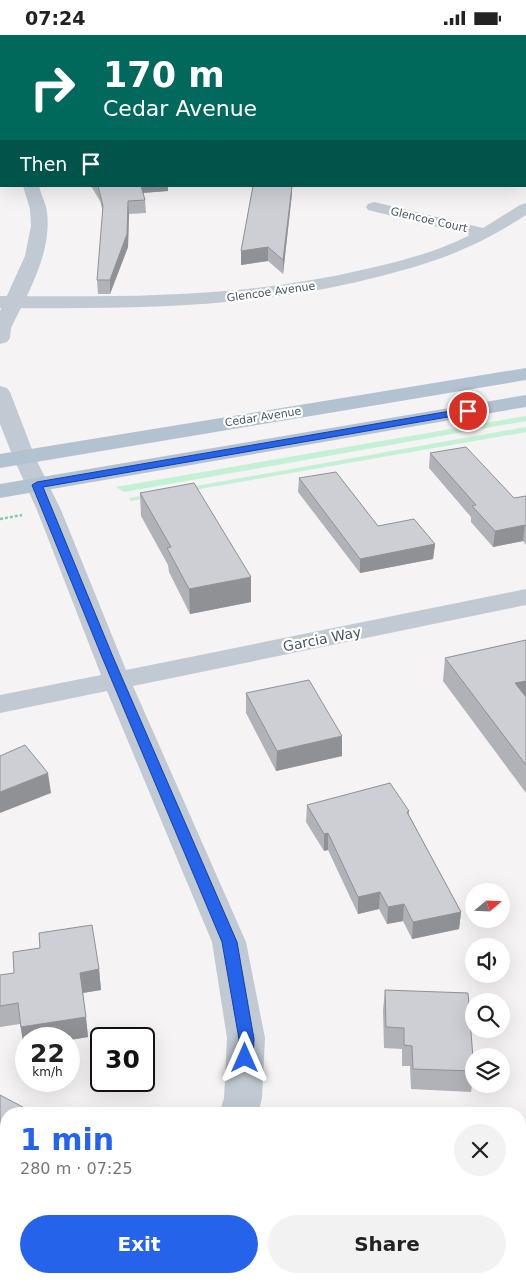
<!DOCTYPE html>
<html lang="en">
<head>
<meta charset="utf-8">
<style>
	body { margin:0; font-family:"DejaVu Sans",sans-serif; background:#f2f2f2; color:#222; height:100vh; display:flex; flex-direction:column; font-size:19px; white-space:nowrap }
	* { box-sizing:border-box; margin:0 }
	p { font-size:16px; color:#767676 }
	.icon { flex:none; width:28px; height:28px; fill:none; stroke:currentColor; stroke-width:2; stroke-linecap:round; stroke-linejoin:round }
	.map { position:relative; flex:1; overflow:hidden }
	.side { position:absolute; left:0px; top:1072px; width:526px; height:176px; display:flex; flex-direction:column; background:#fff; border-radius:20px 20px 0 0; box-shadow:0 5px 20px #0002 }
	.side>* { flex:none }
	.top-card { position:absolute; left:0px; top:0px; width:526px; height:152px; box-shadow:0 5px 20px #0002; background:#00695c; color:#fff; overflow:hidden }
	.needle { width:32px; rotate:71deg }
	.tools { position:absolute; left:465px; top:848px; display:grid; gap:10px }
	.tools a { display:grid; place-items:center; width:45px; height:45px; border-radius:50%; background:#fff; box-shadow:0 5px 20px #0002; font-size:25px }
	.speed { position:absolute; left:15px; top:992px; display:flex; gap:10px; font-size:25px; font-weight:700; text-align:center }
	.speed>* { display:grid; place-content:center; width:65px; height:65px; border-radius:50%; background:#fff; box-shadow:0 5px 20px #0002; line-height:1 }
	.speed small { font-size:12px; font-weight:400 }
	.speed .limit { border:2px solid #111; border-radius:8px; background:#fff; color:#111 }
	.pin { position:absolute; display:grid; place-items:center; width:42px; height:42px; color:#fff; margin:-21px; border:2px solid #fff; border-radius:50%; box-shadow:0 1px 5px #0007 }
	.me { position:absolute; width:55px; margin:-28px; rotate:0deg; stroke-linejoin:round; filter:drop-shadow(0 0 4px #0008) }
	.turn { display:flex; align-items:center; gap:18px; height:105px; padding:0 20px; font-size:22px }
	.turn .icon { width:65px; height:65px; stroke-width:2.5 }
	.turn b { display:block; font-size:35px; line-height:42px }
	.then { display:flex; align-items:center; height:48px; padding:0 20px; background:#0003; gap:10px; font-size:19px }
	.round { display:grid; place-items:center; flex:none; width:52px; height:52px; border-radius:26px; background:#f2f2f2 }
	.headline { display:flex; align-items:center; justify-content:space-between; height:85px; padding:0 20px }
	h1 { font-size:30px; font-weight:700; line-height:38px; color:#2563eb }
	.action { display:flex; gap:10px; margin-top:auto; padding:10px 20px }
	.action a { flex:1; height:58px; border-radius:30px; background:#2563eb; color:#fff; font-size:20px; font-weight:700; line-height:58px; text-align:center }
	.action a+a { background:#f2f2f2; color:#222 }
	.status { display:flex; justify-content:space-between; align-items:center; height:35px; padding:0 25px; background:#fff; direction:ltr }
	.status svg { height:14px; fill:currentColor }
	.map>svg:first-child { display:block }
	.green { fill:#c3f1d5 }
	.lines { fill:none; stroke-linecap:round; stroke-linejoin:round }
	.path { stroke:#7ad0a6; stroke-width:2.5; stroke-dasharray:3 2; stroke-linecap:butt }
	.minor { fill:#c1cad2; fill-rule:evenodd }
	.tertiary { fill:#c1cad2; fill-rule:evenodd }
	.primary { fill:#b3c2d1; fill-rule:evenodd }
	.wall { fill:#b0b2b7 }
	.shaded-wall { fill:#909195 }
	.building { fill:#cdcfd5; stroke:#909195 }
	.route { fill:#2563eb; stroke:#184099 }
	.labels { text-anchor:middle; dominant-baseline:central; stroke-width:4.5; stroke-linejoin:round; paint-order:stroke }
	.far-street-label { font-size:11px; fill:#4a5661; stroke:#fff }
	.street-label { font-size:14px; fill:#4a5661; stroke:#fff }
</style>
</head>
<body>
<div class="status"><b>07:24</b><svg viewBox="0 0 49 12"><path d="M0 12V9h3v3zM5 12V6h3v6zM10 12V3h3v9zM15 12V0h3v12zM26 1h20v11H26zM47 4h2v5h-2z"/></svg></div>
<div class="map">
<svg width="526" height="1248" viewBox="0 0 526 1248">
	<rect width="100%" height="100%" fill="#f5f3f3"/>
	<!-- green -->
	<path class="green" d="M 526,381 L 526,386 L 124,457 L 116,452 Z
		M 526,392 L 526,397 L 131,466 L 129,463 Z"/>
	<g class="lines">
		<!-- path -->
		<path class="path" d="M 0,484 L 22,480"/>
		<!-- minor -->
		<path class="minor" d="M 0,13 L 1,13 L 1,21 L 0,21 Z
			M 0,85 L 1,85 L 1,93 L 0,93 Z
			M 374,167 L 483,193 L 520,170 L 526,168 L 526,180 C 472,215 431,229 369,244 C 248,274 124,274 0,273 L 0,261 C 123,262 245,263 366,234 C 401,226 437,217 470,200 L 368,175 L 366,172 L 368,169 Z
			M 24,415 L 32,417 L 35,422 L 61,475 L 126,635 L 526,554 L 526,570 L 133,651 L 246,907 L 265,1003 L 262,1063 L 258,1079 L 219,1079 L 224,1063 L 227,1003 L 212,907 L 107,656 L 0,678 L 0,660 L 101,640 L 37,475 L 13,422 L 16,417 Z
			M 139,1242 L 182,1242 L 181,1248 L 137,1248 Z"/>
		<!-- tertiary -->
		<path class="tertiary" d="M 0,97 L 1,97 L 1,107 L 0,107 Z
			M 23,151 L 39,151 C 41,160 46,168 47,177 C 52,218 28,258 11,293 L 10,303 L 7,307 L 0,309 L 0,276 L 25,221 L 31,191 L 30,174 Z
			M 0,351 L 7,353 L 10,357 L 35,422 L 32,427 L 24,429 L 16,427 L 13,422 L 0,389 Z"/>
		<!-- primary -->
		<path class="primary" d="M 526,333 L 526,345 L 0,433 L 0,419 Z
			M 526,360 L 526,372 L 0,463 L 0,449 Z"/>
	</g>
	<!-- wall -->
	<path class="wall" d="M 526,0 L 526,61 L 525,61 L 525,1 Z
		M 91,151 L 168,151 L 168,156 L 143,158 L 145,165 L 146,178 L 129,179 L 128,212 L 110,259 L 98,259 L 97,245 L 103,177 L 100,166 Z
		M 253,151 L 292,151 L 292,158 L 283,239 L 268,226 L 241,230 L 241,216 Z
		M 430,418 L 514,463 L 526,461 L 526,510 L 523,506 L 493,512 L 471,487 L 471,482 L 429,433 Z
		M 299,443 L 378,491 L 435,509 L 433,524 L 360,538 L 298,457 Z
		M 140,458 L 251,567 L 190,579 L 169,537 L 168,530 L 141,481 Z
		M 526,605 L 526,758 L 443,646 L 445,623 Z
		M 246,658 L 342,721 L 276,736 L 246,678 Z
		M 307,770 L 409,776 L 409,780 L 461,877 L 459,894 L 412,904 L 403,886 L 387,889 L 379,874 L 358,879 L 328,815 L 324,816 L 306,787 Z
		M 99,934 L 101,955 L 83,958 L 88,1002 L 24,1013 L 20,989 L 0,992 L 0,940 Z
		M 385,955 L 474,1030 L 474,1039 L 471,1057 L 411,1054 L 410,1031 L 402,1031 L 402,1014 L 384,1013 L 383,975 Z
		M 0,1060 L 6,1079 L 6,1195 L 0,1192 Z"/>
	<!-- shaded-wall -->
	<path class="shaded-wall" d="M 140,151 L 168,151 L 168,156 L 140,158 Z
		M 292,151 L 292,158 L 283,239 L 283,225 Z
		M 128,166 L 129,179 L 128,212 L 110,259 L 110,245 Z
		M 268,212 L 268,226 L 241,230 L 241,216 Z
		M 525,490 L 523,506 L 493,512 L 495,496 Z
		M 435,509 L 433,524 L 360,538 L 360,524 Z
		M 251,542 L 251,567 L 190,579 L 189,554 Z
		M 526,646 L 526,667 L 515,648 Z
		M 342,701 L 342,721 L 276,736 L 277,716 Z
		M 48,738 L 51,758 L 0,778 L 0,757 Z
		M 328,798 L 328,815 L 324,816 L 324,799 Z
		M 380,857 L 379,874 L 358,879 L 358,862 Z
		M 404,869 L 403,886 L 387,889 L 388,872 Z
		M 461,877 L 459,894 L 412,904 L 413,887 Z
		M 99,934 L 101,955 L 82,958 L 80,938 Z
		M 86,982 L 88,1002 L 69,1005 L 69,1004 L 26,1004 L 26,1012 L 24,1013 L 21,992 Z"/>
	<!-- building -->
	<path class="building" d="M 40,0 L 526,0 L 526,1 L 525,2 L 40,1 Z
		M 525,7 L 526,12 L 526,49 L 525,49 Z
		M 98,151 L 141,151 L 145,165 L 128,166 L 127,199 L 110,245 L 97,245 L 103,171 Z
		M 253,151 L 292,151 L 283,225 L 268,212 L 241,216 Z
		M 466,412 L 514,463 L 526,461 L 526,491 L 525,490 L 495,496 L 472,471 L 476,470 L 430,418 Z
		M 336,437 L 378,491 L 414,484 L 435,509 L 360,524 L 299,443 Z
		M 194,448 L 251,542 L 189,554 L 167,513 L 171,512 L 140,458 Z
		M 526,605 L 526,646 L 515,648 L 526,662 L 526,730 L 445,623 Z
		M 309,645 L 342,701 L 277,716 L 246,658 Z
		M 25,710 L 48,738 L 0,757 L 0,721 Z
		M 390,748 L 409,776 L 407,777 L 461,877 L 413,887 L 404,869 L 388,872 L 380,857 L 358,862 L 328,798 L 324,799 L 307,770 Z
		M 92,890 L 99,934 L 80,938 L 86,982 L 21,992 L 18,968 L 0,971 L 0,940 L 14,938 L 13,917 L 40,913 L 39,898 Z
		M 385,955 L 468,958 L 474,1036 L 413,1034 L 412,1011 L 404,1010 L 404,993 L 386,992 Z
		M 0,1060 L 36,1079 L 6,1079 L 6,1177 L 0,1174 Z"/>
	<!-- route -->
	<path class="route" d="M 468,373 L 471,374 L 471,378 L 43,452 L 113,622 L 237,907 L 254,1004 L 253,1023 L 251,1028 L 245,1030 L 240,1028 L 238,1023 L 239,1004 L 222,907 L 102,622 L 32,450 L 37,447 Z"/>
	<g class="labels">
		<!-- far-street labels -->
		<g class="far-street-label">
			<text transform="translate(429 185) rotate(13)">Glencoe Court</text>
			<text transform="translate(271 257) rotate(-8)">Glencoe Avenue</text>
			<text transform="translate(263 382) rotate(-9)">Cedar Avenue</text>
		</g>
		<!-- street labels -->
		<g class="street-label">
			<text transform="translate(322 604) rotate(-11)">Garcia Way</text>
		</g>
	</g>
</svg>
<div class="tools">
<a><svg class="needle" viewBox="-14 -14 28 28"><path d="M0-13l5 13h-10z" fill="#e53935"/><path d="M0 13l5-13h-10z" fill="#767676"/></svg></a>
<a><svg class="icon" aria-label="sound" viewBox="0 0 24 24"><path d="M4 9h4l5-4v14l-5-4H4zM17 9q2 3 0 6"/></svg></a>
<a><svg class="icon" aria-label="search" viewBox="0 0 24 24"><circle cx="10" cy="10" r="6"/><path d="M15 15l6 6"/></svg></a>
<a><svg class="icon" aria-label="layers" viewBox="0 0 24 24"><path d="M12 4l9 5-9 5-9-5zM3 14l9 5 9-5"/></svg></a>
</div>
<div class="speed"><div>22<small>km/h</small></div><div class="limit">30</div></div>
<div class="pin" style="left:468px;top:376px;background:#d93025"><svg class="icon" aria-label="arrive" viewBox="0 0 24 24"><path d="M6 21V4h12l-3 4 3 4H6"/></svg></div>
<svg class="me" style="left:245px;top:1023px" viewBox="-20 -20 40 40"><path d="M0-17L14 15 0 8-14 15z" fill="#2563eb" stroke="#fff" stroke-width="4"/></svg>
<div class="top-card">
<div class="turn"><svg class="icon" aria-label="right" viewBox="0 0 24 24"><path d="M7 20v-9h11M14 6l5 5-5 5"/></svg><div><b>170 m</b>Cedar Avenue</div></div>
<div class="then">Then<svg class="icon" aria-label="arrive" viewBox="0 0 24 24"><path d="M6 21V4h12l-3 4 3 4H6"/></svg></div>
</div>
<section class="side">
<div class="headline"><div><h1>1 min</h1><p>280 m · 07:25</p></div><a class="round"><svg class="icon" aria-label="close" viewBox="0 0 24 24"><path d="M6 6l12 12M18 6L6 18"/></svg></a></div>
<div class="action"><a>Exit</a><a>Share</a></div>
</section>
</div>
</body>
</html>
